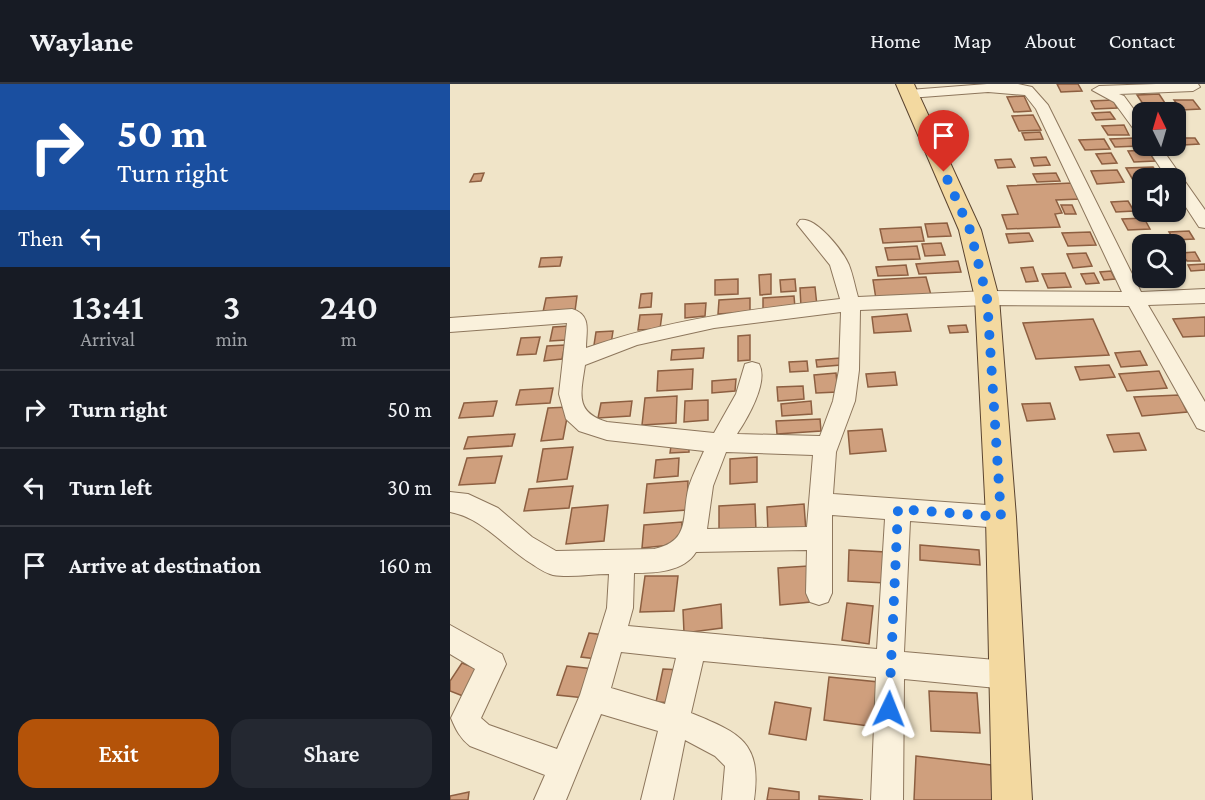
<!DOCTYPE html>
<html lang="en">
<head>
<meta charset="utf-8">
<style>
	body { margin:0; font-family:"Crimson Pro",serif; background:#242831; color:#f1f3f6; height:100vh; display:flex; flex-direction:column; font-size:22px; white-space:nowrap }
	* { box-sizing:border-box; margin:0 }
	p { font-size:20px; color:#9ea1a6 }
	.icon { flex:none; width:33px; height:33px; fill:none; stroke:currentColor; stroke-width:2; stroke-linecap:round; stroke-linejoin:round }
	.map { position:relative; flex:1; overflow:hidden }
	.details { display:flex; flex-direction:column; background:#171b24; width:450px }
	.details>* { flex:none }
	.banner { background:#1a4fa0; color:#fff; overflow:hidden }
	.needle { width:39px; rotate:355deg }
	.tools { position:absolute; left:682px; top:18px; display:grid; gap:12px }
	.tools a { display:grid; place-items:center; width:54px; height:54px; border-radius:12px; background:#171b24; box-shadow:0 2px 4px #0004; font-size:30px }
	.pin { position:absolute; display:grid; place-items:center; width:51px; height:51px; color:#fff; margin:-62px -26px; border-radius:50% 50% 50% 0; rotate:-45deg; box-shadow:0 0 6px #0007 }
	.pin .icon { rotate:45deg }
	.me { position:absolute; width:66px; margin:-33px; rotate:2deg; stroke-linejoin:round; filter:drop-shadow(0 0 4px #0008) }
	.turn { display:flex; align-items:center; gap:21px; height:126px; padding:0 18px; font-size:27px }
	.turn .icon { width:78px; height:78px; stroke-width:2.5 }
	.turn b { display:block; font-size:42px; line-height:51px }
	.then { display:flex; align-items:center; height:57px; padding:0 18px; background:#0003; gap:12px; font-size:22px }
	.eta { display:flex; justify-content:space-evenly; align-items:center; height:102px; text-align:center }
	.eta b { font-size:36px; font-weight:600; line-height:42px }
	.primary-button { display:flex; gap:12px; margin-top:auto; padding:12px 18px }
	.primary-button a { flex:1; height:69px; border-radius:18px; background:#b45309; color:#fff; font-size:24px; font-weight:600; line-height:69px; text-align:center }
	.primary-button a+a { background:#242831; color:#f1f3f6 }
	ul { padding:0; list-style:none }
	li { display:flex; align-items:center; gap:18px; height:78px; padding:0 18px; border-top:2px solid #363941 }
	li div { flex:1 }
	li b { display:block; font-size:22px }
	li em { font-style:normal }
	header { display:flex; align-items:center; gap:36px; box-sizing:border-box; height:84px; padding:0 30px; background:#171b24; border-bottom:2px solid #363941 }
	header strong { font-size:28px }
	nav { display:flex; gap:33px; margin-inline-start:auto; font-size:21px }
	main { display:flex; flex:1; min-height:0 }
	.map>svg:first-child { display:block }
	.building { fill:#cf9f7d; stroke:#8d5f41; stroke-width:1.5 }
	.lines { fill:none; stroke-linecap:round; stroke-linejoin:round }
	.minor-casing { stroke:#8d765c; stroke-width:2 }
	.major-casing { stroke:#5b4430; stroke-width:2 }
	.minor { fill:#faf1dc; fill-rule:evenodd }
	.major { fill:#f3d9a0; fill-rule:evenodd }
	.route { stroke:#1a73e8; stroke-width:10; stroke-dasharray:0 18 }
</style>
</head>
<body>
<header>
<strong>Waylane</strong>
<nav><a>Home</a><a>Map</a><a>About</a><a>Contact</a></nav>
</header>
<main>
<section class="details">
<div class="banner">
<div class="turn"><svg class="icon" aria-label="right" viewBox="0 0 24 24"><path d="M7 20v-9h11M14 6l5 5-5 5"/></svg><div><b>50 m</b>Turn right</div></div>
<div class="then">Then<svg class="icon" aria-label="left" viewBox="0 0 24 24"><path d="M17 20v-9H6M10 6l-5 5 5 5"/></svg></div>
</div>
<div class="eta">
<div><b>13:41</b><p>Arrival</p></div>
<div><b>3</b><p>min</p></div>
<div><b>240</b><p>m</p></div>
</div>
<ul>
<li><svg class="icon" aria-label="right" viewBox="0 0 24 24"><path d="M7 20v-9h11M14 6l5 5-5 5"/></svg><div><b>Turn right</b></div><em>50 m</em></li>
<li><svg class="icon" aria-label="left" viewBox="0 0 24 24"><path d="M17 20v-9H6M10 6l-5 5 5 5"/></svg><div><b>Turn left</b></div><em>30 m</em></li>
<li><svg class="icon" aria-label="arrive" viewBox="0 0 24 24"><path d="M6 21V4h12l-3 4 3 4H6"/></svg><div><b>Arrive at destination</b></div><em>160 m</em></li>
</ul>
<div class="primary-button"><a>Exit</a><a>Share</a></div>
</section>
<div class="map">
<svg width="755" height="716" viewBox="0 0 755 716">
	<rect width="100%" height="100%" fill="#f0e4c8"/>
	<!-- building -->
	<path class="building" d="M 607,0 L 628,0 L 632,7 L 611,8 Z
		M 709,10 L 715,19 L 693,20 L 687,11 Z
		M 574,12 L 581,27 L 564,28 L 557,13 Z
		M 663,16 L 667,24 L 645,25 L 641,17 Z
		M 724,16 L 743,16 L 750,25 L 731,26 Z
		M 720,23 L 724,28 L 702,28 L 699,24 Z
		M 660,28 L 665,35 L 646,36 L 642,29 Z
		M 583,31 L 591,46 L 569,47 L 562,32 Z
		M 674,41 L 679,51 L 658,51 L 652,42 Z
		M 590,48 L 593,55 L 575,56 L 572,49 Z
		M 684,54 L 689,62 L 665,63 L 660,55 Z
		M 729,54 L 745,54 L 749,60 L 733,61 Z
		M 654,55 L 660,65 L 635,66 L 629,56 Z
		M 698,66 L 705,77 L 684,78 L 678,67 Z
		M 661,69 L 667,79 L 652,80 L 646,70 Z
		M 596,73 L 600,81 L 584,82 L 581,74 Z
		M 561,75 L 565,83 L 548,84 L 545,76 Z
		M 703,83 L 711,94 L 683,96 L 676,84 Z
		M 667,86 L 674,98 L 647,100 L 641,87 Z
		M 34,89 L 31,97 L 20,98 L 24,90 Z
		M 606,89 L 610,97 L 587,98 L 583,90 Z
		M 622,99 L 630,115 L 606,116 L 612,129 L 605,130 L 610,143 L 557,145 L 552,131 L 568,130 L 557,102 Z
		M 678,117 L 684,127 L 666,128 L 661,118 Z
		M 611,121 L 622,121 L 626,130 L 615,130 Z
		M 694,134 L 700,145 L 678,146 L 672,135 Z
		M 497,139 L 501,152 L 478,153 L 475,140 Z
		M 471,143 L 474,157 L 433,159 L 430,145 Z
		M 739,147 L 744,155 L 724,156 L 719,148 Z
		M 640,148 L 646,161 L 618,162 L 612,149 Z
		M 579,149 L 583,157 L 559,159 L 556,150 Z
		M 491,159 L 495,171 L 475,172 L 472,160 Z
		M 467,162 L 470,175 L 438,176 L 435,164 Z
		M 745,168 L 750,177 L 737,177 L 731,169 Z
		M 636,169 L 642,182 L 623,184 L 617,170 Z
		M 112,173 L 110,182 L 89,183 L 91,174 Z
		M 508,177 L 511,188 L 469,190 L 466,180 Z
		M 755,180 L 755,186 L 741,187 L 738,181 Z
		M 456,181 L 458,191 L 428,192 L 426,183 Z
		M 583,183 L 588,197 L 576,198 L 571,184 Z
		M 661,187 L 665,195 L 654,196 L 650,188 Z
		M 615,189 L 621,203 L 598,204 L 592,190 Z
		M 644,189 L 649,199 L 636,200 L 631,190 Z
		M 321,190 L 321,210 L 310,211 L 309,191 Z
		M 476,193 L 481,211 L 426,215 L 423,196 Z
		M 288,195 L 288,210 L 265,211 L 265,196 Z
		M 345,195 L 346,207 L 331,208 L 330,196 Z
		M 365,203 L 367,222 L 351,223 L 350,204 Z
		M 202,209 L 201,223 L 189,224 L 191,210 Z
		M 127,212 L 125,227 L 93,228 L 96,214 Z
		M 344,212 L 345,224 L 313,225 L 313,214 Z
		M 300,214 L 300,228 L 268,230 L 269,216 Z
		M 256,219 L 255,232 L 235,234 L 235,220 Z
		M 212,230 L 210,245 L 188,246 L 190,231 Z
		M 457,230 L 461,247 L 424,249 L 422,233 Z
		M 755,233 L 755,252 L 733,253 L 723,235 Z
		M 643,235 L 659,271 L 586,275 L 573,239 Z
		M 516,241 L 518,248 L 500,249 L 498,242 Z
		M 119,242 L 116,256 L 100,257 L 103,243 Z
		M 163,247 L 161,260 L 144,261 L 146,248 Z
		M 300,251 L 300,276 L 288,277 L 288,252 Z
		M 90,253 L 86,270 L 67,271 L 71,254 Z
		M 115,261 L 112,275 L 94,277 L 97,262 Z
		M 254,264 L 253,274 L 221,276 L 222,266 Z
		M 690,267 L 697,281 L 671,283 L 665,269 Z
		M 390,274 L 391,281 L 367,283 L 366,276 Z
		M 357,277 L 358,287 L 340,288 L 339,278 Z
		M 659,281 L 665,293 L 630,296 L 625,283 Z
		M 243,285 L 242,305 L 207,307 L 208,287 Z
		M 709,287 L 717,304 L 677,307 L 669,290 Z
		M 445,288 L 447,301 L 418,303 L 416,290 Z
		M 386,289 L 388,308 L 366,309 L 364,291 Z
		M 286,295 L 285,307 L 262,309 L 262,297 Z
		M 353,302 L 354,315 L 328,317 L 327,303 Z
		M 103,304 L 100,319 L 66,321 L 70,306 Z
		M 729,311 L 737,328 L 692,332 L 684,313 Z
		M 227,312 L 226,339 L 192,341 L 195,314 Z
		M 258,316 L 258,336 L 234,338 L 235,317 Z
		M 47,317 L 43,332 L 9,334 L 14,319 Z
		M 182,317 L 180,332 L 148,334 L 151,319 Z
		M 361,317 L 362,330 L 332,332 L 331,320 Z
		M 600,319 L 605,335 L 577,337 L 572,320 Z
		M 119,323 L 113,355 L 91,357 L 98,324 Z
		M 370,335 L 371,347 L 327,350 L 326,337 Z
		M 432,345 L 436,367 L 400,370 L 398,347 Z
		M 689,349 L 696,366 L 664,368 L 657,351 Z
		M 65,350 L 62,362 L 14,365 L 18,353 Z
		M 239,361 L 239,368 L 220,369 L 221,362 Z
		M 123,363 L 117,395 L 87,398 L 93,365 Z
		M 52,372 L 45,399 L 9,401 L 17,374 Z
		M 307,373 L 307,398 L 280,400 L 280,375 Z
		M 229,374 L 228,392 L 204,394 L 206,376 Z
		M 238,397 L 237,426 L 194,429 L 197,400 Z
		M 123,402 L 119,424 L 74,427 L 79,405 Z
		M 305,420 L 306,447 L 269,450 L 269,422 Z
		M 354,420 L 356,448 L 318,450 L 317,423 Z
		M 158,421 L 154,457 L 116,460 L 122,424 Z
		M 232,438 L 231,460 L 192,464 L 194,441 Z
		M 470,461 L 529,466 L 530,481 L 470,476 Z
		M 399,466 L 436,468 L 435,499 L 398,497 Z
		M 358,482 L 361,518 L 330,521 L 328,484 Z
		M 195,492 L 228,492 L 224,527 L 190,528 Z
		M 397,519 L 423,522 L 419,560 L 392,556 Z
		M 271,520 L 272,544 L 234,549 L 233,526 Z
		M 139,549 L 154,551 L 147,575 L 131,573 Z
		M 12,579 L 30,586 L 13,612 L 0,607 L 0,597 Z
		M 117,582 L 144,585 L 135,614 L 107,611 Z
		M 213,585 L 232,586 L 226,619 L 206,618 Z
		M 379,593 L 429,598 L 426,643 L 374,636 Z
		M 479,607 L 527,609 L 530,649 L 481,647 Z
		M 325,618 L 361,624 L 356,656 L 319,650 Z
		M 466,672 L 541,681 L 542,716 L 464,716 Z
		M 319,704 L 349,708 L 349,716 L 317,716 Z
		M 19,708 L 18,716 L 0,716 L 0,712 Z
		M 369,712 L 413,716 L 369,716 Z"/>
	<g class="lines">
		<!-- minor casing -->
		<g class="minor-casing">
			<path id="minor" d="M 537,0 L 568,0 L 582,3 L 598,21 L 691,208 L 755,205 L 755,219 L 698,221 L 755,318 L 755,347 L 747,344 L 679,222 L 537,221 L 410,226 L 409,286 L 405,317 L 386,368 L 383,410 L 551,422 L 560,425 L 563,433 L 560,441 L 551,444 L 460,437 L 454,568 L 557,577 L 567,581 L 571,591 L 567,601 L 557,605 L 454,595 L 453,716 L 421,716 L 426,593 L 253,577 L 241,629 C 290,649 312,658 304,716 L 272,716 L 275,682 L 265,672 L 235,656 L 223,716 L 191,716 L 208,647 L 151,630 L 116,716 L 84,716 L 95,691 L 20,662 C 10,654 6,646 1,634 L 25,585 L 0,570 L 0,541 L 52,570 L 56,580 L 31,634 L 39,641 L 107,665 L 130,611 L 157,524 L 159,490 C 141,490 120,494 103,491 C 95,489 88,484 82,480 C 54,463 33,434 0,428 L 0,408 L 18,410 L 48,424 L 82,453 L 106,467 L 204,465 C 242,457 231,431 239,402 C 243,390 249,378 254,367 L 157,356 L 129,347 L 116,335 L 109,310 L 117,239 L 0,248 L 0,234 L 122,225 C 142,231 136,247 136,264 C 219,235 303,225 390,215 L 380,181 L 347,140 L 350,136 C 366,132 393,167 399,181 C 403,191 405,203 408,213 L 537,207 L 672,208 L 586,25 L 575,11 L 538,8 L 459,14 L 452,10 L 459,6 ZM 391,228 L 389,286 L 383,317 L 370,352 L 287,350 C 297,335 319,298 309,280 L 302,278 L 295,280 L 286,310 L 264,349 L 157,338 C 124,328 131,309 135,281 L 187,261 L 264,244 ZM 276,368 L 363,371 L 357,443 L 257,445 L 263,402 ZM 382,431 L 435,435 L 427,565 L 178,542 L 183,524 L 184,489 C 205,489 234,488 246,468 L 357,466 L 356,509 L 360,518 L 369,521 L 378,518 L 382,509 ZM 171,568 L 226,574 L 215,620 L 161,604 Z
				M 706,0 L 748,0 L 750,3 L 743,7 L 669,10 L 674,12 L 693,38 L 693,53 L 688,51 L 664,18 L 642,6 L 649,2 Z
				M 696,62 L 710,62 L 755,126 L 755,144 L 749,143 L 726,108 L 726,94 L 717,94 Z"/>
		</g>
		<!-- major casing -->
		<g class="major-casing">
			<path id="major" d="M 446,0 L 464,0 L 531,146 L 549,214 L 566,433 L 582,716 L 542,716 L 536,433 L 525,214 L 509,146 Z"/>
		</g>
		<!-- minor -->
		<use href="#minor" class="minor"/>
		<!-- major -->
		<use href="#major" class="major"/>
	</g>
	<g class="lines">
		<!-- route -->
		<path class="route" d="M 439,625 L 448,425 L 551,433 L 537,214 L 520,146 L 494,88"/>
	</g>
</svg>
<div class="tools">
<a><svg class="needle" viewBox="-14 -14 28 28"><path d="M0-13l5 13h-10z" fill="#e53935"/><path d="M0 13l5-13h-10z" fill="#9ea1a6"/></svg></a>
<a><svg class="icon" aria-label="sound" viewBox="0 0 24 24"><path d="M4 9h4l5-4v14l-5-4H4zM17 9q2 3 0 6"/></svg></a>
<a><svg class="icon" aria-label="search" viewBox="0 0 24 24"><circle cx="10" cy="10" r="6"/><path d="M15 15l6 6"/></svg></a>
</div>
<div class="pin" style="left:494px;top:88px;background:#d93025"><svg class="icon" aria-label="arrive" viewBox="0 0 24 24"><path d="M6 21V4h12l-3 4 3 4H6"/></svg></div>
<svg class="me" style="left:439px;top:625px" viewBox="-20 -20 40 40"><path d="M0-17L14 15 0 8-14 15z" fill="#1a73e8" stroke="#fff" stroke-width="4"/></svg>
</div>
</main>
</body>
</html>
